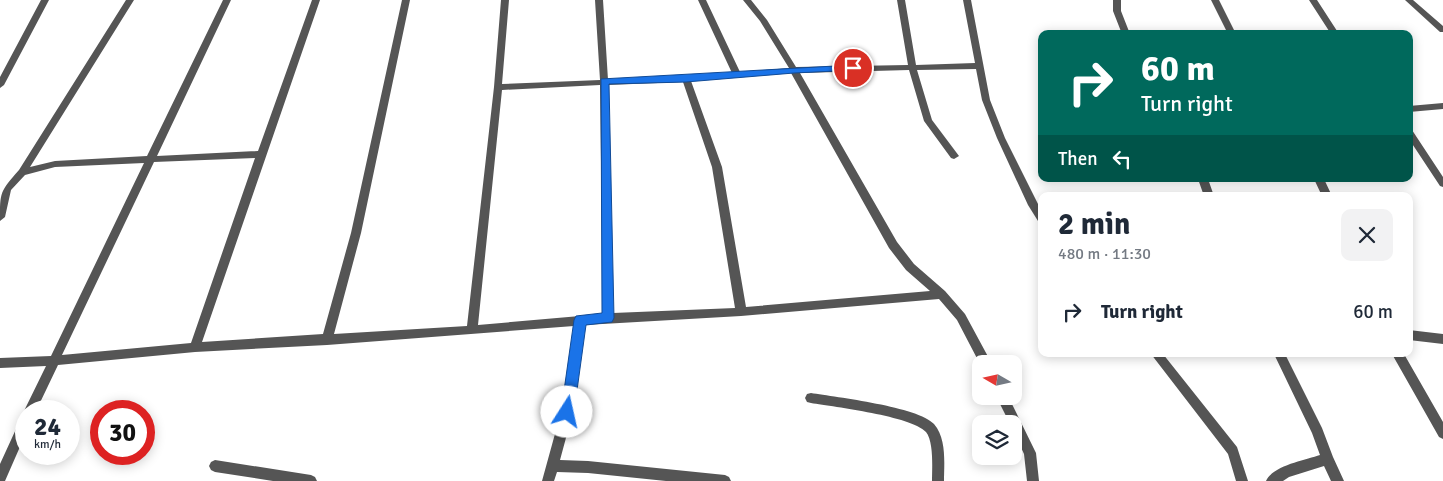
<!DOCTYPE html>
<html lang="en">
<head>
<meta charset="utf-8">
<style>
	body { margin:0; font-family:Signika,sans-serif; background:#f2f2f3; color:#1f2937; height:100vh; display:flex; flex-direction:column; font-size:19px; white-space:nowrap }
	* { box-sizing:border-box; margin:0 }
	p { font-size:16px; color:#747a83 }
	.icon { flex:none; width:28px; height:28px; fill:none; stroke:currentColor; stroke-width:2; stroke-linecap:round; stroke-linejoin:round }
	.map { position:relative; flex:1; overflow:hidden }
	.details { position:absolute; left:1038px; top:192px; width:375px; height:165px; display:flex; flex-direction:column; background:#fff; border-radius:10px; box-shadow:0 2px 12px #0003 }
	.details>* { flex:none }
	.top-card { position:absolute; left:1038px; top:30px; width:375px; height:152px; border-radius:10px; box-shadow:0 2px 12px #0003; background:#00695c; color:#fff; overflow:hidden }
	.needle { width:32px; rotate:279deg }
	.tools { position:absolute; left:972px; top:355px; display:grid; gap:10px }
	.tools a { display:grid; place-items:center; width:50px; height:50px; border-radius:10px; background:#fff; box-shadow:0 2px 12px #0003; font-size:25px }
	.speed { position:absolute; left:15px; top:400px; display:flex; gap:10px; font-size:25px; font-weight:700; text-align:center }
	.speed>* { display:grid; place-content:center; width:65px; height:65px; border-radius:50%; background:#fff; box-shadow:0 2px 12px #0003; line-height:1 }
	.speed small { font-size:12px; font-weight:400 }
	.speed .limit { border:8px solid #d22; background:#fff; color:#111 }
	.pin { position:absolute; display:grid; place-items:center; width:42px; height:42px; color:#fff; margin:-21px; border:2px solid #fff; border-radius:50%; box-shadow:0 1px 5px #0007 }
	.me { position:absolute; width:55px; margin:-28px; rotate:10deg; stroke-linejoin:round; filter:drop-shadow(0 0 4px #0008) }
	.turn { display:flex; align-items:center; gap:18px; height:105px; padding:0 20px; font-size:22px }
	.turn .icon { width:65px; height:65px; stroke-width:2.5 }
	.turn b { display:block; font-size:35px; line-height:42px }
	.then { display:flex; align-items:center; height:48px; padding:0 20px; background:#0003; gap:10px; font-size:19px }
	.round { display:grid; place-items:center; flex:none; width:52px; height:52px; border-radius:10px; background:#f2f2f3 }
	.headline { display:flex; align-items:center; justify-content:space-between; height:85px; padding:0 20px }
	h1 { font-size:30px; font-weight:700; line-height:38px }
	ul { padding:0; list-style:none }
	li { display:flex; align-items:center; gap:15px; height:70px; padding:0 20px }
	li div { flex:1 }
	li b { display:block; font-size:19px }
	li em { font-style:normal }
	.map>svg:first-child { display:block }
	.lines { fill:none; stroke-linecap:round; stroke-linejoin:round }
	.street { fill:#555; fill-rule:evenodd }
	.route { fill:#1a73e8; stroke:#114b97 }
</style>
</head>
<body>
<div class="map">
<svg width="1443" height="481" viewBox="0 0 1443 481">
	<rect width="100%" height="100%" fill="#fff"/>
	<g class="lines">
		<!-- street -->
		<path class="street" d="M 41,0 L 49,0 L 4,85 L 0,88 L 0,77 Z
			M 126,0 L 134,0 L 30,167 L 55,161 L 147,156 L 223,0 L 231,0 L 157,156 L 258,151 L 312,0 L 320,0 L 202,342 L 323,334 L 351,233 L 402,0 L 410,0 L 361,233 L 334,334 L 467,326 L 494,87 L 501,0 L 509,0 L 502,84 L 600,80 L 595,0 L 603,0 L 608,80 L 732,73 L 698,0 L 706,0 L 740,72 L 789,68 L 760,21 L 743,0 L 751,0 L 767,20 L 796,67 L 908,65 L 897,0 L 905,0 L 916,65 L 975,63 L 963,0 L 971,0 L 990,100 L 1005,138 L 1041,210 L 1041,222 L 1038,221 L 1028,205 L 997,138 L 982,100 L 976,69 L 917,70 L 932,120 L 959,156 L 954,159 L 951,158 L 924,121 L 909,70 L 800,73 L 897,242 L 914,264 L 945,291 L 965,314 L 992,364 L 981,364 L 981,366 L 957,320 L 939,299 L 741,316 L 585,325 L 573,412 L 560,460 L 588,461 L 725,475 L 729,477 L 731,481 L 666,481 L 588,473 L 557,472 L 554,481 L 542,481 L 561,412 L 574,326 L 327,345 L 195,352 L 58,365 L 36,411 L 26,411 L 26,433 L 5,481 L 0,481 L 0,464 L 22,416 L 26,415 L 24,411 L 46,366 L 0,368 L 0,358 L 51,356 L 144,163 L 55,167 L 25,175 L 11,190 L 5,217 L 0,221 C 0,191 0,192 19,170 ZM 791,73 L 889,248 L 906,270 L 930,291 L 746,307 L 722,167 L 691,81 ZM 683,82 L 712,167 L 735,308 L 613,313 L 608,85 ZM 600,85 L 603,314 L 478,325 L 502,90 ZM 255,158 L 191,343 L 62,355 L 154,162 Z
			M 1113,0 L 1121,0 L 1121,11 L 1130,34 L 1122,34 L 1113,11 Z
			M 1211,0 L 1219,0 L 1236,34 L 1228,34 Z
			M 1309,0 L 1317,0 L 1339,34 L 1331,34 Z
			M 1405,0 L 1413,0 L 1443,26 L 1443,32 L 1440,32 Z
			M 1443,103 L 1443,109 L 1409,112 L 1409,106 Z
			M 1409,129 L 1412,130 L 1443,177 L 1443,187 L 1440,186 L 1409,139 Z
			M 1198,179 L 1208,179 L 1214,196 L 1204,196 Z
			M 1314,179 L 1324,179 L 1332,196 L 1322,196 Z
			M 1409,330 L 1443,334 L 1443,344 L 1409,340 Z
			M 1151,354 L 1163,354 L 1237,447 L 1248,481 L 1236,481 L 1228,454 Z
			M 1274,354 L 1285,354 L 1322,428 L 1333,457 L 1344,481 L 1331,481 L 1324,466 L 1289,477 L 1283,481 L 1266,481 C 1272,466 1305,460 1320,455 L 1312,433 Z
			M 1392,354 L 1404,354 L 1443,422 L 1443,439 L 1439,437 Z
			M 811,393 C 836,397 919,407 934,424 C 947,439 944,464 944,481 L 932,481 C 932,469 934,442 926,432 C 911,416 835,407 811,403 L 807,402 L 805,398 L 807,394 Z
			M 996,396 L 1008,396 L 1036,453 L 1039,481 L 1027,481 L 1024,454 L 1014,432 L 1014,424 L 1010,424 Z
			M 215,460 L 311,475 L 315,477 L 317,481 L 273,481 L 215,472 L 211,470 L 209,466 L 211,462 Z"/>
	</g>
	<!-- route -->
	<path class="route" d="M 853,65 L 856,66 L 856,70 L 794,73 L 686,82 L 609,84 L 614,318 L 612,322 L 586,325 L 574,412 L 572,416 L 567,418 L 563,416 L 561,412 L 574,320 L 576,316 L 602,313 L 601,79 Z"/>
</svg>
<div class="tools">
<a><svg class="needle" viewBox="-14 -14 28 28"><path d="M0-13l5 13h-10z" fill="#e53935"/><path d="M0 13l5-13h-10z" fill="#747a83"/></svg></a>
<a><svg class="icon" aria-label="layers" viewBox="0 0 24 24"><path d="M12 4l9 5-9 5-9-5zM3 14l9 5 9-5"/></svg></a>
</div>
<div class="speed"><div>24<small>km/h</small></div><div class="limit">30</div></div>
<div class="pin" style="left:853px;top:68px;background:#d93025"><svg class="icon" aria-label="arrive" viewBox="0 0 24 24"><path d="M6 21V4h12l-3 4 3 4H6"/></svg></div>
<svg class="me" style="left:567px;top:412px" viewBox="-20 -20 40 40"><circle r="19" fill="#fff"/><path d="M0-13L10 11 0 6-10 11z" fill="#1a73e8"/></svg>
<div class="top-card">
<div class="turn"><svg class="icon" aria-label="right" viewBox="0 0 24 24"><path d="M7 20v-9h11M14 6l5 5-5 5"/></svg><div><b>60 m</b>Turn right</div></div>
<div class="then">Then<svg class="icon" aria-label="left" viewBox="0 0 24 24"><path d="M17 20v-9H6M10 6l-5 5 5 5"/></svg></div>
</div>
<section class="details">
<div class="headline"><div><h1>2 min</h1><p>480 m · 11:30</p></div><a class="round"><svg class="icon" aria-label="close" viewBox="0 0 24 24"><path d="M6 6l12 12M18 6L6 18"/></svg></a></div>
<ul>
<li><svg class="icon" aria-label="right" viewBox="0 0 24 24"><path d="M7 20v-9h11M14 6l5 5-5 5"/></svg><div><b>Turn right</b></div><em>60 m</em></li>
</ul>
</section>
</div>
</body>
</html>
